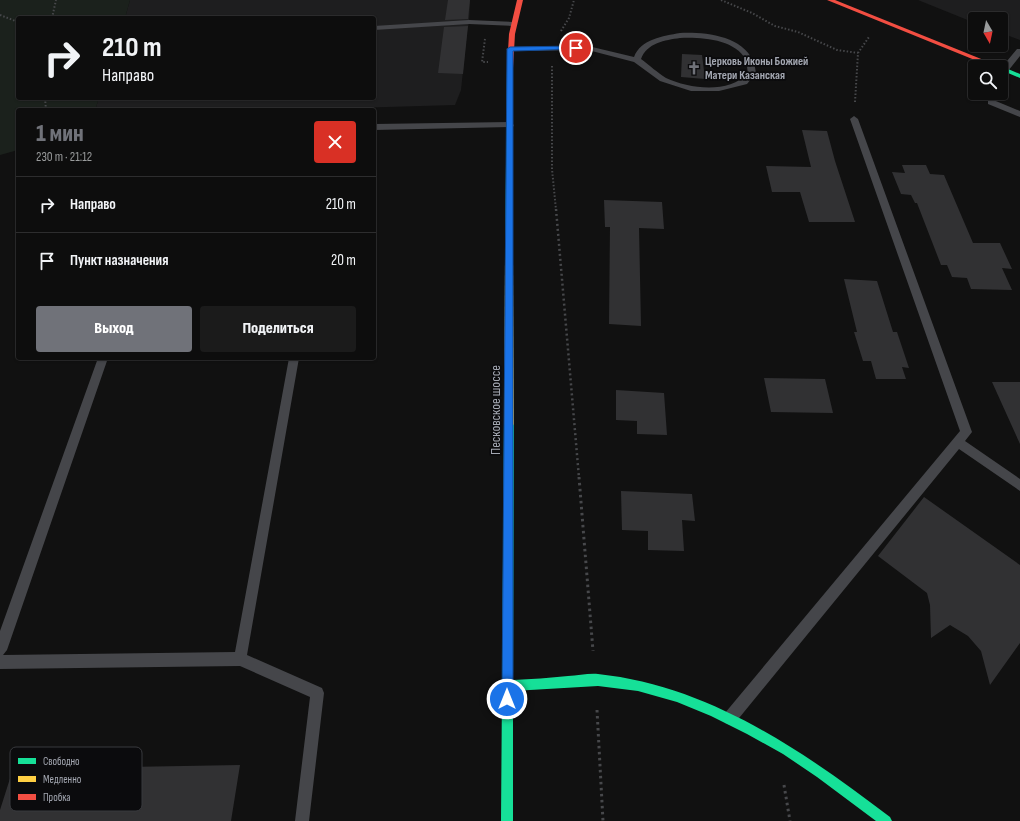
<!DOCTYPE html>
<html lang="ru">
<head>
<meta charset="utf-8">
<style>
	body { margin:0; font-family:"Sofia Sans Condensed",sans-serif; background:#1b1b1b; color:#f1f3f6; height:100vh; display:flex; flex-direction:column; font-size:15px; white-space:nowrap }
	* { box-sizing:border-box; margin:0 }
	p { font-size:13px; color:#9a9c9d }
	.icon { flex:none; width:22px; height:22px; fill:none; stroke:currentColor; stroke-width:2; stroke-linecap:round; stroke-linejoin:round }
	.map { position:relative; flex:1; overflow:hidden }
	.side { position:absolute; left:16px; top:108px; width:360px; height:252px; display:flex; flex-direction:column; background:#0d0d0d; border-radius:4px; box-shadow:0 1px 3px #0004,0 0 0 1px #2d2d2e }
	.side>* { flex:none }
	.top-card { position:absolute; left:16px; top:16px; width:360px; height:84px; border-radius:4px; box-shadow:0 1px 3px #0004,0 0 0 1px #2d2d2e; background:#0d0d0d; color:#f1f3f6; overflow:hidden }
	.needle { width:26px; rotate:171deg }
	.tools { position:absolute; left:968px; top:12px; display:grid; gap:8px }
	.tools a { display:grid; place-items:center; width:40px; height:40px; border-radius:4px; background:#0d0d0d; box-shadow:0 1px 3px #0004,0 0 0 1px #2d2d2e; font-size:20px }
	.pin { position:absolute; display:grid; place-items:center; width:34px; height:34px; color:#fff; margin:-17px; border:2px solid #fff; border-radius:50%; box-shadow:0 1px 4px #0007 }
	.me { position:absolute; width:44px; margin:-22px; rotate:0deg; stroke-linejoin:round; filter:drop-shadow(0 0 3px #0008) }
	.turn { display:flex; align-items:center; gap:14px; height:84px; padding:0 20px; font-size:18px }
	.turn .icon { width:52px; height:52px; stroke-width:2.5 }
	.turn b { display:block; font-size:28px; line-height:34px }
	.round { display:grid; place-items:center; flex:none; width:42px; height:42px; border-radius:4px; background:#1b1b1b }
	.headline { display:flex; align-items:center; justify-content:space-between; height:68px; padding:0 20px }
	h1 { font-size:24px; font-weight:800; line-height:30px; color:#707279 }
	.action { display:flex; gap:8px; margin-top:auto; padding:8px 20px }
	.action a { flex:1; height:46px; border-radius:4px; background:#707279; color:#fff; font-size:16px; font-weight:800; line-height:46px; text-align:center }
	.action a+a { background:#1b1b1b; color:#f1f3f6 }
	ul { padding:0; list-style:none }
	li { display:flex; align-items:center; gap:12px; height:56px; padding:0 20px; border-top:1px solid #2d2d2e }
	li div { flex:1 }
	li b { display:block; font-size:15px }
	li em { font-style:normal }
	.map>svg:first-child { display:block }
	.built { fill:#1e1e1f }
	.green { fill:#1b211c }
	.building { fill:#313133 }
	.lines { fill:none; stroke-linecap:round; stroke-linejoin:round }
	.path-far2 { stroke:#47484b; stroke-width:2; stroke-dasharray:1.5 2; stroke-linecap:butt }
	.path-far1 { stroke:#47484b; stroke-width:2.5; stroke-dasharray:2 3; stroke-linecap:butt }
	.path { stroke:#47484b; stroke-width:3; stroke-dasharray:2.5 3.5; stroke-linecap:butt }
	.lane { fill:#45464a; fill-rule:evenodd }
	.fast { fill:#16e098; fill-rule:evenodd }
	.slow { fill:#ffcf43; fill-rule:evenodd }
	.jam { fill:#f24e42; fill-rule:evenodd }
	.route { fill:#1a73e8; stroke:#114b97 }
	.labels { text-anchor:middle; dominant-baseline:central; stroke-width:3.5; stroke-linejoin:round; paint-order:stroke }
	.far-poi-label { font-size:12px; font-weight:bold; fill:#a3a7b1; stroke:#0b0b0d; text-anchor:start }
	.street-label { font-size:14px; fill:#a3a7b1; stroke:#0b0b0d }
	.key { fill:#0b0b0d; stroke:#393a3e; stroke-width:1 }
	.key-label { font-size:11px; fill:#a3a7b1 }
</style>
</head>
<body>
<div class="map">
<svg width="1020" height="821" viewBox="0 0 1020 821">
	<rect width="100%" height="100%" fill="#111"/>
	<!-- built -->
	<path class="built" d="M 130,0 L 470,0 L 469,22 L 467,32 L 461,90 L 455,105 L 285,110 L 95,110 L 99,98 L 374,98 L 374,18 L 125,18 Z
		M 918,0 L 1020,0 L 1020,40 L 1001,33 L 1001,19 L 975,19 L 975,23 Z"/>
	<!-- green -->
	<path class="green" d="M 0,0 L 130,0 L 125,18 L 18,18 L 18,98 L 99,98 L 95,110 L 18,110 L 18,150 L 0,155 Z"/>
	<!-- building -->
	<path class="building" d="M 448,0 L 470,0 L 468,19 L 445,20 Z
		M 468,26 L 463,74 L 438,73 L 444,27 Z
		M 682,54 L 702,55 L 705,79 L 681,77 Z
		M 802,130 L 827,131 L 835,161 L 855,222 L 809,222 L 800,192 L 772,192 L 766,166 L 811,167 Z
		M 902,165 L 926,165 L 930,174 L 944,175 L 973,243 L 1000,243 L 1012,269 L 1002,268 L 1012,290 L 971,289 L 967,278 L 952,277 L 947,265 L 941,265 L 917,203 L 915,203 L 911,195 L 901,194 L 892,172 L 905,173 Z
		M 604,200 L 662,202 L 664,229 L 639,228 L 641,326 L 609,324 L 610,227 L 605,227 Z
		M 844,279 L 877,281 L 893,332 L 897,332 L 909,368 L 902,367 L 906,379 L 876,379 L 871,361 L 863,361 L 854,332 L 857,332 Z
		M 764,378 L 825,379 L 833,413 L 771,412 Z
		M 992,382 L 1020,382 L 1020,444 Z
		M 616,390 L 664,393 L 667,435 L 637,434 L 637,421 L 616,420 Z
		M 621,491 L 692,494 L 695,521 L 682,520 L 684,551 L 648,550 L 648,531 L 622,530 Z
		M 924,497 L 1020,565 L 1020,643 L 990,685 L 981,651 L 968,636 L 950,625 L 931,638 L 930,605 L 927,593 L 878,556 Z
		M 240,765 L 231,821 L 0,821 L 0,810 L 13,769 Z"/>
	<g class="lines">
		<!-- path-far2 -->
		<path class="path-far2" d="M 721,0 L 752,13 L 775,26 L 798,32 L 837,50 L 858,53
			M 0,15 L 18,22
			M 52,18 L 56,0
			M 561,31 L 569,18 L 574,0
			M 485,39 L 482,62 L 488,62
			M 552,66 L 552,169 L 556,210
			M 45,98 L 46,110
			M 855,102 L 858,53 L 869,37"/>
		<!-- path-far1 -->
		<path class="path-far1" d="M 556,209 L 579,478"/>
		<!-- path -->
		<path class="path" d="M 579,477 L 593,651
			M 597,710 L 603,821
			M 784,785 L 790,821"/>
		<!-- lane -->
		<path class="lane" d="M 469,20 L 513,22 L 517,24 L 513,26 L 469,24 L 374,30 L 374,26 Z
			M 680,33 C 703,32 742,35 753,61 C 755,64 755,69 756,73 L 747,84 L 719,91 L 691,91 L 660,81 L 634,62 L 588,50 L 510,51 L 506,49 L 510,47 L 588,46 L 634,57 C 641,39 663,36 680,33 ZM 680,38 C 701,37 735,39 746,60 C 747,64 747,69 748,73 C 729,94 690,89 666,78 C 658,73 649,65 641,59 C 647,43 665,40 680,38 Z
			M 1017,49 L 1020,49 L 1020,56 L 1008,71 L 1002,71 L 1002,67 Z
			M 991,99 L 1020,111 L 1020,117 L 988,104 L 988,100 Z
			M 854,116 L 858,119 L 972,432 L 965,441 L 1020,479 L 1020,491 L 959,449 L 735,723 L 730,725 L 725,723 L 723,718 L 725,713 L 960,431 L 850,119 Z
			M 510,122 L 514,125 L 513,127 L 374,130 L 374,124 Z
			M 98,358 L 108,358 L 7,650 L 3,655 L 235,652 L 289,358 L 299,358 L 247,655 L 322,688 L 324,693 L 309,821 L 295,821 L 310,697 L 240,666 L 0,669 L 0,631 Z"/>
		<!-- fast -->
		<path class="fast" d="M 510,66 L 513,68 L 513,260 L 509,263 L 505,260 L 507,68 Z
			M 1001,66 L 1020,74 L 1020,78 L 1001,70 L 1001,67 L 999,67 Z
			M 509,420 L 512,421 L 514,424 L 513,680 C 531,679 550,678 568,676 C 578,676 588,673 598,674 C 710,686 803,751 890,817 L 892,821 L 876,821 L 817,777 L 783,754 L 747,734 L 711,716 L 677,702 L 638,691 L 598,686 L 513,691 L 513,821 L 501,821 L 504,424 L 506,421 Z"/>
		<!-- slow -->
		<path class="slow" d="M 509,257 L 513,260 L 514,424 L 512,427 L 509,428 L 506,427 L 504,424 L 505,260 Z"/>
		<!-- jam -->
		<path class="jam" d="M 517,0 L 523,0 L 515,34 L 513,68 L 510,70 L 507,68 L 509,34 Z
			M 827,0 L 835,0 L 1001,67 L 992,67 Z"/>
	</g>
	<!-- route -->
	<path class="route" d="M 576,46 L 579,48 L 578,49 L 513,51 L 513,699 L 511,703 L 507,705 L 503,703 L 502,699 L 507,49 L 510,47 Z"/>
	<!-- icons -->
	<defs>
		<g id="church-bare" transform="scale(1.08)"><path d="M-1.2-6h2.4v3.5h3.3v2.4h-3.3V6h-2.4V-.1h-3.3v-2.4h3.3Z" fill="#707279" stroke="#0b0b0d" stroke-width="2.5" paint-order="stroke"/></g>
	</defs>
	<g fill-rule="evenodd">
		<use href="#church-bare" x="694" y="68"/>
	</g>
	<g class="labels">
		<!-- far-poi labels -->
		<g class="far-poi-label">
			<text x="705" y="61">Церковь Иконы Божией<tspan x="705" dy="14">Матери Казанская</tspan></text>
		</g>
		<!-- street labels -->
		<g class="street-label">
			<text transform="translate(495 410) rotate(-90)">Песковское шоссе</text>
		</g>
	</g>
	<!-- legend -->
	<rect x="10" y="747" width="132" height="64" rx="6" class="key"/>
	<rect x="18" y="758" width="18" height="6" fill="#16e098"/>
	<rect x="18" y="776" width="18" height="6" fill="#ffcf43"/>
	<rect x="18" y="794" width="18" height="6" fill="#f24e42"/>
	<g class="key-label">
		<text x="43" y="765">Свободно</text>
		<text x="43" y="783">Медленно</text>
		<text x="43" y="801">Пробка</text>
	</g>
</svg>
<div class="tools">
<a><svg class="needle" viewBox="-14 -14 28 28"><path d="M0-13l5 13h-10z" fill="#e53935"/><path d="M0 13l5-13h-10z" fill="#9a9c9d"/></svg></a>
<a><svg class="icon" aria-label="search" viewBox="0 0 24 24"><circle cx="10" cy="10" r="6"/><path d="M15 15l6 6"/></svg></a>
</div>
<div class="pin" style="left:576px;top:48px;background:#d93025"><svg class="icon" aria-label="arrive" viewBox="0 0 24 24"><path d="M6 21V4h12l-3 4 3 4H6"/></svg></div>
<svg class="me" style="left:507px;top:699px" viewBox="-20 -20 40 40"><circle r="17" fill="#1a73e8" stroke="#fff" stroke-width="3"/><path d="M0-11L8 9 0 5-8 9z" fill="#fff"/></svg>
<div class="top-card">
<div class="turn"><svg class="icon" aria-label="right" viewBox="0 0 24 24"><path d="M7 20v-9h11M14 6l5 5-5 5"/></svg><div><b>210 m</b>Направо</div></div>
</div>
<section class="side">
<div class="headline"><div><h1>1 мин</h1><p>230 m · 21:12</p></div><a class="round" style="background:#d93025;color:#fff"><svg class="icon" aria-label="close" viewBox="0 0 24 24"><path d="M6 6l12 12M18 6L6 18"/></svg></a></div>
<ul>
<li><svg class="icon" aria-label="right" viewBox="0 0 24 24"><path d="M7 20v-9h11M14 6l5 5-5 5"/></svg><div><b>Направо</b></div><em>210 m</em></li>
<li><svg class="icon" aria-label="arrive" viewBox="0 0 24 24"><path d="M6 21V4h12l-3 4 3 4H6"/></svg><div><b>Пункт назначения</b></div><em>20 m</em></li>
</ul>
<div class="action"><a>Выход</a><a>Поделиться</a></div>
</section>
</div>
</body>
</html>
